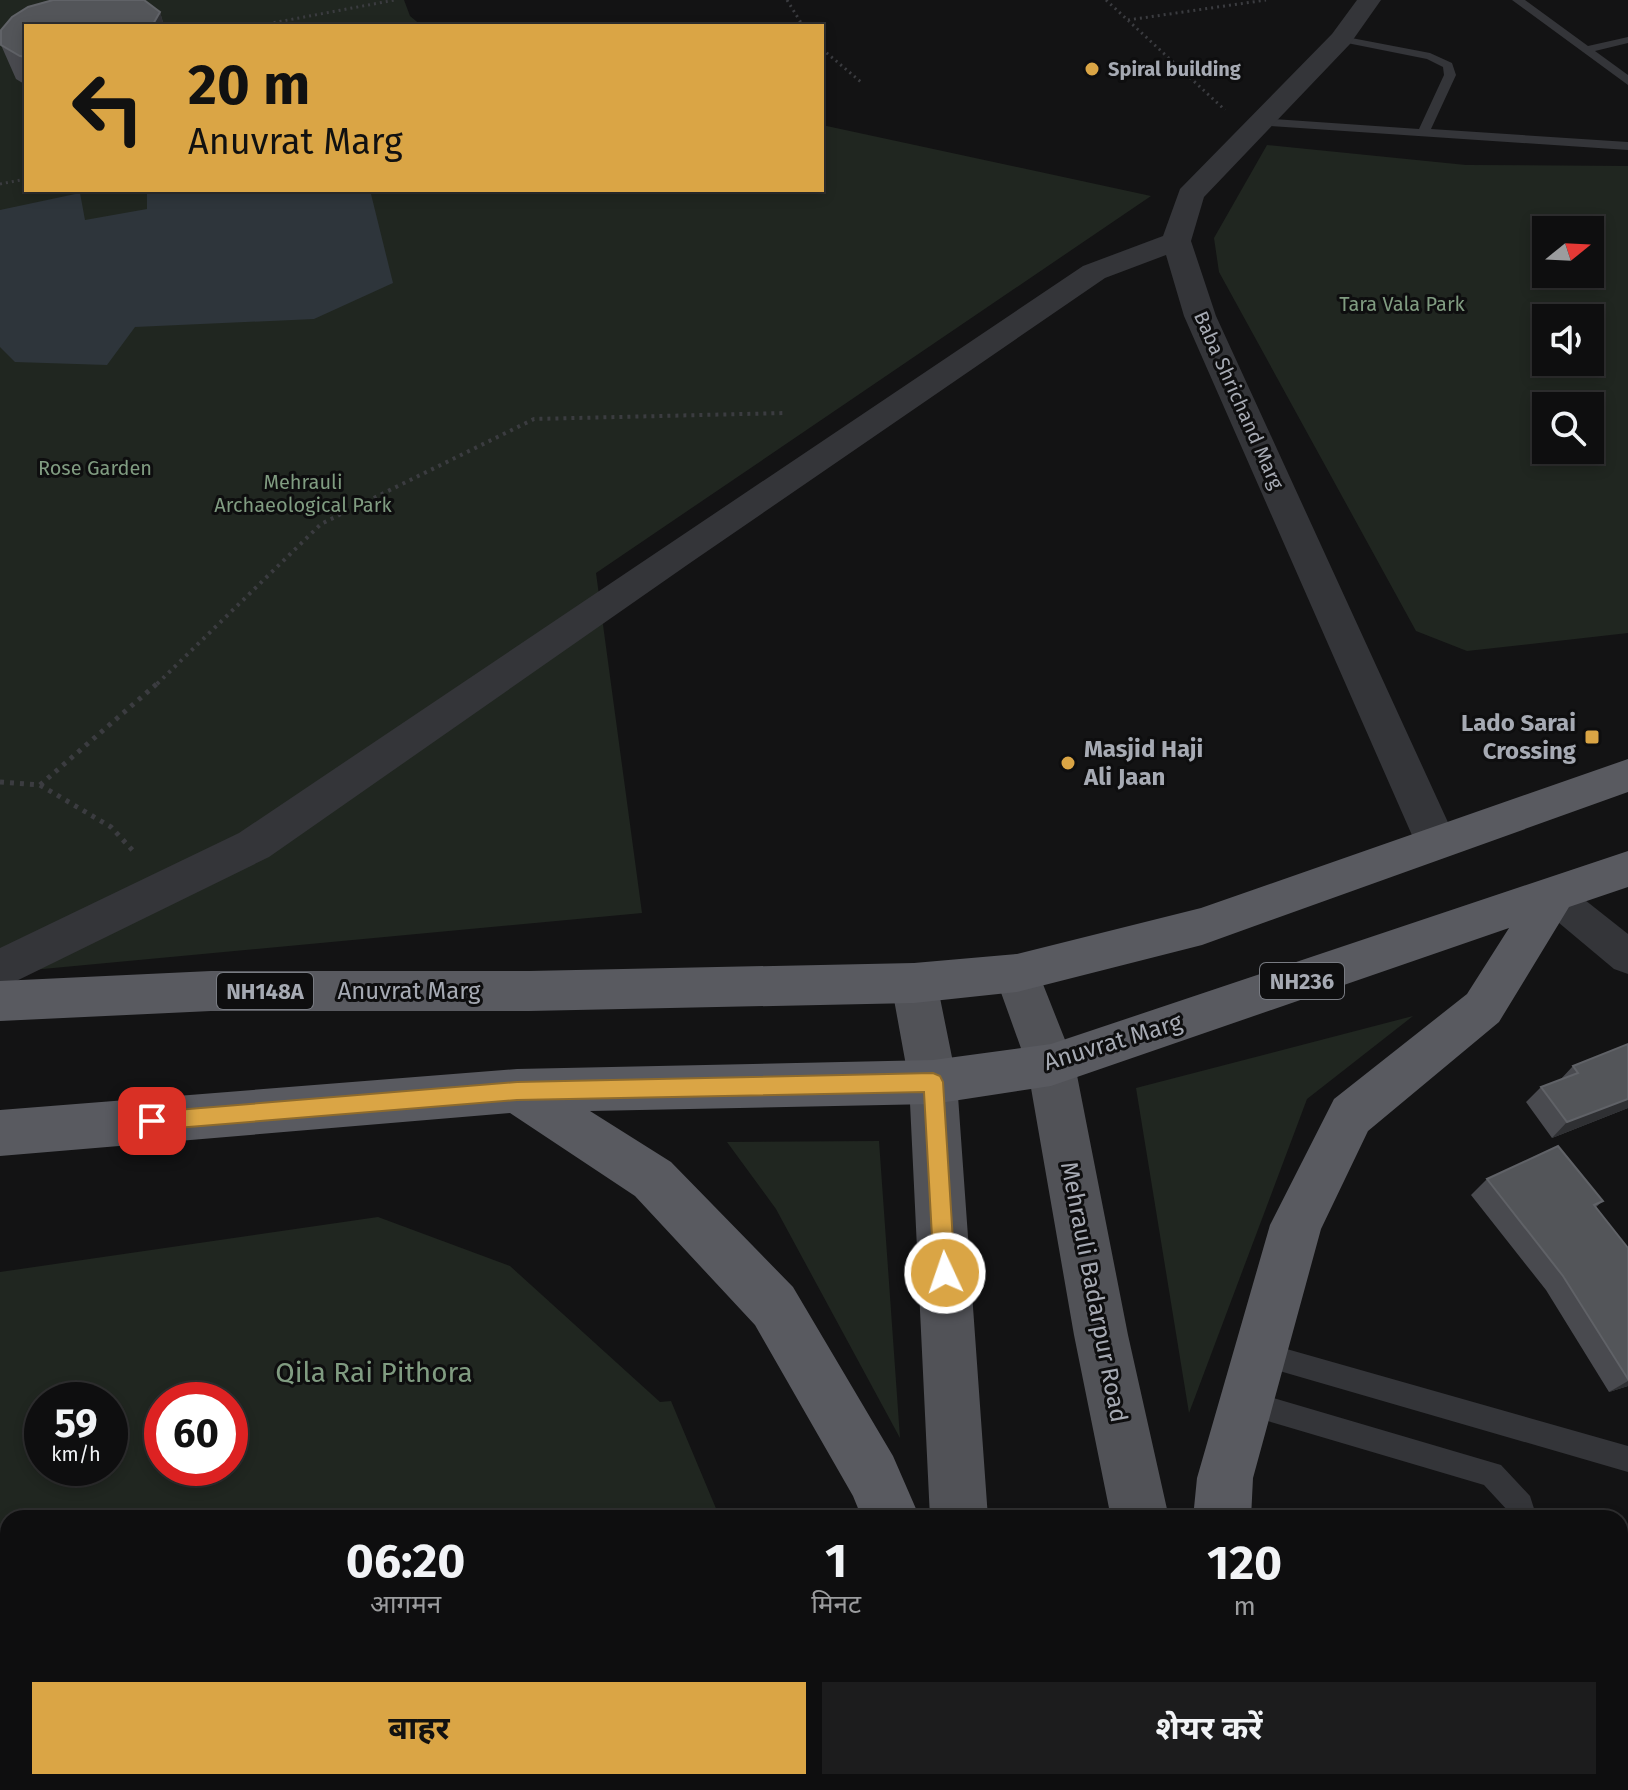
<!DOCTYPE html>
<html lang="hi">
<head>
<meta charset="utf-8">
<style>
	body { margin:0; font-family:"Fira Sans","Noto Sans Devanagari",sans-serif; background:#1c1c1d; color:#f1f3f6; height:100vh; display:flex; flex-direction:column; font-size:30px; white-space:nowrap }
	* { box-sizing:border-box; margin:0 }
	p { font-size:26px; color:#9b9c9e }
	.icon { flex:none; width:44px; height:44px; fill:none; stroke:currentColor; stroke-width:2; stroke-linecap:round; stroke-linejoin:round }
	.map { position:relative; flex:1; overflow:hidden }
	.details { position:absolute; left:0px; top:1510px; width:1628px; height:280px; display:flex; flex-direction:column; background:#0e0e0f; border-radius:24px 24px 0 0; box-shadow:0 4px 12px #0003,0 0 0 2px #2e2e2f }
	.details>* { flex:none }
	.top-card { position:absolute; left:24px; top:24px; width:800px; height:168px; border-radius:0px; box-shadow:0 4px 12px #0003,0 0 0 2px #2e2e2f; background:#daa545; color:#111; overflow:hidden }
	.needle { width:52px; rotate:72deg }
	.tools { position:absolute; left:1532px; top:216px; display:grid; gap:16px }
	.tools a { display:grid; place-items:center; width:72px; height:72px; border-radius:0px; background:#0e0e0f; box-shadow:0 4px 12px #0003,0 0 0 2px #2e2e2f; font-size:40px }
	.speed { position:absolute; left:24px; top:1382px; display:flex; gap:16px; font-size:40px; font-weight:700; text-align:center }
	.speed>* { display:grid; place-content:center; width:104px; height:104px; border-radius:50%; background:#0e0e0f; box-shadow:0 4px 12px #0003,0 0 0 2px #2e2e2f; line-height:1 }
	.speed small { font-size:20px; font-weight:400 }
	.speed .limit { border:12px solid #d22; background:#fff; color:#111 }
	.pin { position:absolute; display:grid; place-items:center; width:68px; height:68px; color:#fff; margin:-34px; border-radius:16px; box-shadow:0 4px 12px #0006 }
	.me { position:absolute; width:88px; margin:-44px; rotate:357deg; stroke-linejoin:round; filter:drop-shadow(0 0 6px #0008) }
	.turn { display:flex; align-items:center; gap:28px; height:168px; padding:0 32px; font-size:36px }
	.turn .icon { width:104px; height:104px; stroke-width:2.5 }
	.turn b { display:block; font-size:56px; line-height:68px }
	.eta { display:flex; justify-content:space-evenly; align-items:center; height:136px; text-align:center }
	.eta b { font-size:48px; font-weight:700; line-height:56px }
	.primary-button { display:flex; gap:16px; margin-top:auto; padding:16px 32px }
	.primary-button a { flex:1; height:92px; border-radius:0px; background:#daa545; color:#111; font-size:32px; font-weight:700; line-height:92px; text-align:center }
	.primary-button a+a { background:#1c1c1d; color:#f1f3f6 }
	.map>svg:first-child { display:block }
	.green { fill:#202620; fill-rule:evenodd }
	.water { fill:#2e353b }
	.lines { fill:none; stroke-linecap:round; stroke-linejoin:round }
	.path-far2 { stroke:#3b3c40; stroke-width:3; stroke-dasharray:2 4; stroke-linecap:butt }
	.path-far1 { stroke:#3b3c40; stroke-width:4; stroke-dasharray:3 5; stroke-linecap:butt }
	.path { stroke:#3b3c40; stroke-width:5; stroke-dasharray:4 6; stroke-linecap:butt }
	.service { fill:#343539; fill-rule:evenodd }
	.minor { fill:#343539; fill-rule:evenodd }
	.tertiary { fill:#343539; fill-rule:evenodd }
	.primary { fill:#515257; fill-rule:evenodd }
	.trunk { fill:#595a60; fill-rule:evenodd }
	.wall { fill:#494a4f }
	.shaded-wall { fill:#2f3033 }
	.building { fill:#535559; stroke:#606267; stroke-width:2 }
	.route { fill:#daa545; stroke:#8e6b2d; stroke-width:2 }
	.poi-dot { fill:#daa545; stroke:#0e0e0f; stroke-width:3 }
	.labels { text-anchor:middle; dominant-baseline:central; stroke-width:6; stroke-linejoin:round; paint-order:stroke }
	.far-poi-label { font-size:20px; font-weight:bold; fill:#a6aab3; stroke:#0e0e0f; text-anchor:start }
	.far-park-label { font-size:20px; fill:#809c81; stroke:#0e0e0f }
	.far-street-label { font-size:20px; fill:#a6aab3; stroke:#0e0e0f }
	.shield { fill:#0e0e0f; stroke:#787b82; stroke-width:2 }
	.shield-label { font-size:22px; font-weight:bold; fill:#a6aab3 }
	.poi-label { font-size:24px; font-weight:bold; fill:#a6aab3; stroke:#0e0e0f; text-anchor:end }
	.street-label { font-size:24px; fill:#a6aab3; stroke:#0e0e0f }
	.near-park-label { font-size:28px; fill:#809c81; stroke:#0e0e0f }
</style>
</head>
<body>
<div class="map">
<svg width="1628" height="1790" viewBox="0 0 1628 1790">
	<rect width="100%" height="100%" fill="#131314"/>
	<!-- green -->
	<path class="green" d="M 0,0 L 404,0 L 410,16 L 422,26 L 26,26 L 26,190 L 822,190 L 822,125 L 1151,196 L 596,573 L 642,913 L 0,973 Z
		M 1267,145 L 1466,165 L 1628,166 L 1628,633 L 1467,651 L 1416,631 L 1219,272 L 1214,238 ZM 1590,230 L 1590,274 L 1546,274 L 1546,230 ZM 1590,318 L 1590,362 L 1546,362 L 1546,318 ZM 1590,406 L 1590,450 L 1546,450 L 1546,406 Z
		M 1413,1016 L 1307,1099 L 1189,1413 L 1136,1088 Z
		M 879,1141 L 900,1438 L 776,1209 L 727,1142 Z
		M 378,1217 L 510,1266 L 660,1402 L 671,1401 L 720,1518 L 8,1518 L 8,1782 L 822,1782 L 825,1790 L 0,1790 L 0,1272 ZM 110,1400 L 110,1468 L 42,1468 L 42,1400 ZM 230,1400 L 230,1468 L 162,1468 L 162,1400 Z"/>
	<!-- water -->
	<path class="water" d="M 147,190 L 370,190 L 393,283 L 314,319 L 135,327 L 107,365 L 15,362 L 0,347 L 0,210 L 80,193 L 85,220 L 147,209 Z"/>
	<g class="lines">
		<!-- path-far2 -->
		<path class="path-far2" d="M 787,0 L 803,26
			M 1106,0 L 1225,110
			M 1128,20 L 1266,0
			M 256,26 L 395,0
			M 822,49 L 861,82
			M 0,184 L 26,179
			M 97,190 L 98,194"/>
		<!-- path-far1 -->
		<path class="path-far1" d="M 157,684 L 321,524 L 534,419 L 786,413"/>
		<!-- path -->
		<path class="path" d="M 0,782 L 40,785 L 111,827 L 136,854
			M 40,785 L 159,682"/>
		<!-- service -->
		<path class="service" d="M 1512,0 L 1525,0 L 1588,46 L 1628,37 L 1628,43 L 1595,51 L 1628,75 L 1628,85 Z
			M 1341,36 L 1430,53 L 1452,63 L 1456,75 L 1431,129 L 1628,142 L 1628,150 L 1255,125 L 1253,122 L 1259,118 L 1419,129 L 1444,75 L 1443,67 L 1427,59 L 1337,41 L 1337,37 Z
			M 1259,1341 L 1628,1446 L 1628,1472 L 1259,1365 L 1250,1362 L 1247,1353 L 1250,1344 Z
			M 1246,1390 L 1501,1465 L 1530,1496 L 1537,1518 L 1511,1518 L 1509,1512 L 1484,1485 L 1237,1412 L 1233,1403 L 1237,1394 Z"/>
		<!-- minor -->
		<path class="minor" d="M 1553,880 L 1566,885 L 1628,934 L 1628,974 L 1614,969 L 1540,907 L 1534,896 L 1540,885 Z"/>
		<!-- tertiary -->
		<path class="tertiary" d="M 1357,0 L 1381,0 L 1350,44 L 1204,197 L 1191,241 L 1216,316 L 1457,842 L 1451,854 L 1436,859 L 1421,854 L 1415,842 L 1184,316 L 1166,255 L 1105,278 L 690,563 L 269,857 L 0,989 L 0,948 L 239,833 L 1083,266 L 1163,236 L 1180,189 L 1332,34 Z"/>
		<!-- primary -->
		<path class="primary" d="M 1017,954 L 1033,959 L 1075,1065 L 1128,1335 L 1169,1518 L 1111,1518 L 1074,1335 L 1027,1065 L 994,973 L 1001,959 Z
			M 914,963 L 930,969 L 937,983 L 957,1082 L 988,1518 L 930,1518 L 909,1082 L 891,983 L 898,969 Z
			M 947,1782 L 1011,1782 L 1011,1790 L 947,1790 Z"/>
		<!-- trunk -->
		<path class="trunk" d="M 1628,759 L 1628,792 L 1202,945 L 1017,992 L 914,1003 L 529,1011 L 211,1011 L 0,1021 L 0,981 L 211,971 L 529,971 L 914,963 L 1017,954 L 1201,908 Z
			M 1628,851 L 1628,887 L 1569,907 L 1499,1022 L 1368,1131 L 1321,1229 L 1253,1478 L 1251,1518 L 1193,1518 L 1197,1478 L 1270,1225 L 1334,1099 L 1467,994 L 1509,928 L 1051,1086 L 933,1104 L 590,1111 L 671,1162 L 793,1287 L 893,1456 L 920,1518 L 862,1518 L 853,1496 L 755,1325 L 635,1196 L 510,1113 L 0,1156 L 0,1110 L 517,1069 L 933,1060 L 1051,1044 Z
			M 1172,1782 L 1236,1782 L 1236,1790 L 1172,1790 Z"/>
	</g>
	<!-- wall -->
	<path class="wall" d="M 53,0 L 144,0 L 160,12 L 164,26 L 26,26 L 26,85 L 16,79 L 1,45 L 1,30 L 12,17 L 28,7 Z
		M 1628,1044 L 1628,1108 L 1552,1138 L 1526,1102 L 1541,1087 L 1560,1080 L 1573,1066 Z
		M 1487,1179 L 1603,1201 L 1596,1207 L 1628,1248 L 1628,1386 L 1609,1392 L 1546,1290 L 1471,1195 Z
		M 1552,1782 L 1620,1782 L 1628,1790 L 1554,1790 Z"/>
	<!-- shaded-wall -->
	<path class="shaded-wall" d="M 160,12 L 164,26 L 152,26 Z
		M 1628,1099 L 1628,1108 L 1552,1138 L 1567,1122 Z
		M 1628,1381 L 1628,1386 L 1609,1392 Z"/>
	<!-- building -->
	<path class="building" d="M 53,0 L 144,0 L 160,12 L 152,26 L 26,26 L 26,57 L 20,56 L 1,45 L 1,30 L 12,17 L 28,7 Z
		M 1628,1044 L 1628,1099 L 1567,1122 L 1541,1087 L 1578,1073 L 1573,1066 Z
		M 1558,1146 L 1603,1201 L 1594,1205 L 1628,1248 L 1628,1379 L 1563,1276 L 1487,1179 Z
		M 1620,1647 L 1621,1647 L 1628,1671 L 1628,1790 L 1566,1790 L 1564,1782 L 1620,1782 Z"/>
	<!-- route -->
	<path class="route" d="M 933,1073 L 940,1076 L 943,1082 L 955,1273 L 952,1280 L 945,1283 L 937,1280 L 934,1273 L 924,1092 L 517,1100 L 152,1130 L 145,1127 L 142,1121 L 145,1114 L 152,1112 L 517,1082 Z"/>
	<!-- markers -->
	<g class="poi-dot">
		<circle cx="1092" cy="69" r="8"/>
		<rect x="1584" y="729" width="16" height="16" rx="4"/>
		<circle cx="1068" cy="763" r="8"/>
	</g>
	<g class="labels">
		<!-- far-poi labels -->
		<g class="far-poi-label">
			<text x="1108" y="69">Spiral building</text>
		</g>
		<!-- far-park labels -->
		<g class="far-park-label">
			<text x="1402" y="304">Tara Vala Park</text>
			<text x="95" y="468">Rose Garden</text>
			<text x="303" y="482">Mehrauli<tspan x="303" dy="23">Archaeological Park</tspan></text>
		</g>
		<!-- far-street labels -->
		<g class="far-street-label">
			<text transform="translate(1239 400) rotate(66)">Baba Shrichand Marg</text>
		</g>
		<!-- shield labels -->
		<g class="shield">
			<rect x="1260" y="963" width="84" height="36" rx="6"/>
			<rect x="217" y="973" width="96" height="36" rx="6"/>
		</g>
		<g class="shield-label">
			<text x="1302" y="981">NH236</text>
			<text x="265" y="991">NH148A</text>
		</g>
		<!-- poi labels -->
		<g class="poi-label">
			<text x="1576" y="723">Lado Sarai<tspan x="1576" dy="28">Crossing</tspan></text>
			<text x="1084" y="749" text-anchor="start">Masjid Haji<tspan x="1084" dy="28">Ali Jaan</tspan></text>
		</g>
		<!-- street labels -->
		<g class="street-label">
			<text x="409" y="991">Anuvrat Marg</text>
			<text transform="translate(1113 1042) rotate(-17)">Anuvrat Marg</text>
			<text transform="translate(1094 1292) rotate(79)">Mehrauli Badarpur Road</text>
		</g>
		<!-- near-park labels -->
		<g class="near-park-label">
			<text x="374" y="1372">Qila Rai Pithora</text>
		</g>
	</g>
</svg>
<div class="tools">
<a><svg class="needle" viewBox="-14 -14 28 28"><path d="M0-13l5 13h-10z" fill="#e53935"/><path d="M0 13l5-13h-10z" fill="#9b9c9e"/></svg></a>
<a><svg class="icon" aria-label="sound" viewBox="0 0 24 24"><path d="M4 9h4l5-4v14l-5-4H4zM17 9q2 3 0 6"/></svg></a>
<a><svg class="icon" aria-label="search" viewBox="0 0 24 24"><circle cx="10" cy="10" r="6"/><path d="M15 15l6 6"/></svg></a>
</div>
<div class="speed"><div>59<small>km/h</small></div><div class="limit">60</div></div>
<div class="pin" style="left:152px;top:1121px;background:#d93025"><svg class="icon" aria-label="arrive" viewBox="0 0 24 24"><path d="M6 21V4h12l-3 4 3 4H6"/></svg></div>
<svg class="me" style="left:945px;top:1273px" viewBox="-20 -20 40 40"><circle r="17" fill="#daa545" stroke="#fff" stroke-width="3"/><path d="M0-11L8 9 0 5-8 9z" fill="#fff"/></svg>
<div class="top-card">
<div class="turn"><svg class="icon" aria-label="left" viewBox="0 0 24 24"><path d="M17 20v-9H6M10 6l-5 5 5 5"/></svg><div><b>20 m</b>Anuvrat Marg</div></div>
</div>
<section class="details">
<div class="eta">
<div><b>06:20</b><p>आगमन</p></div>
<div><b>1</b><p>मिनट</p></div>
<div><b>120</b><p>m</p></div>
</div>
<div class="primary-button"><a>बाहर</a><a>शेयर करें</a></div>
</section>
</div>
</body>
</html>
